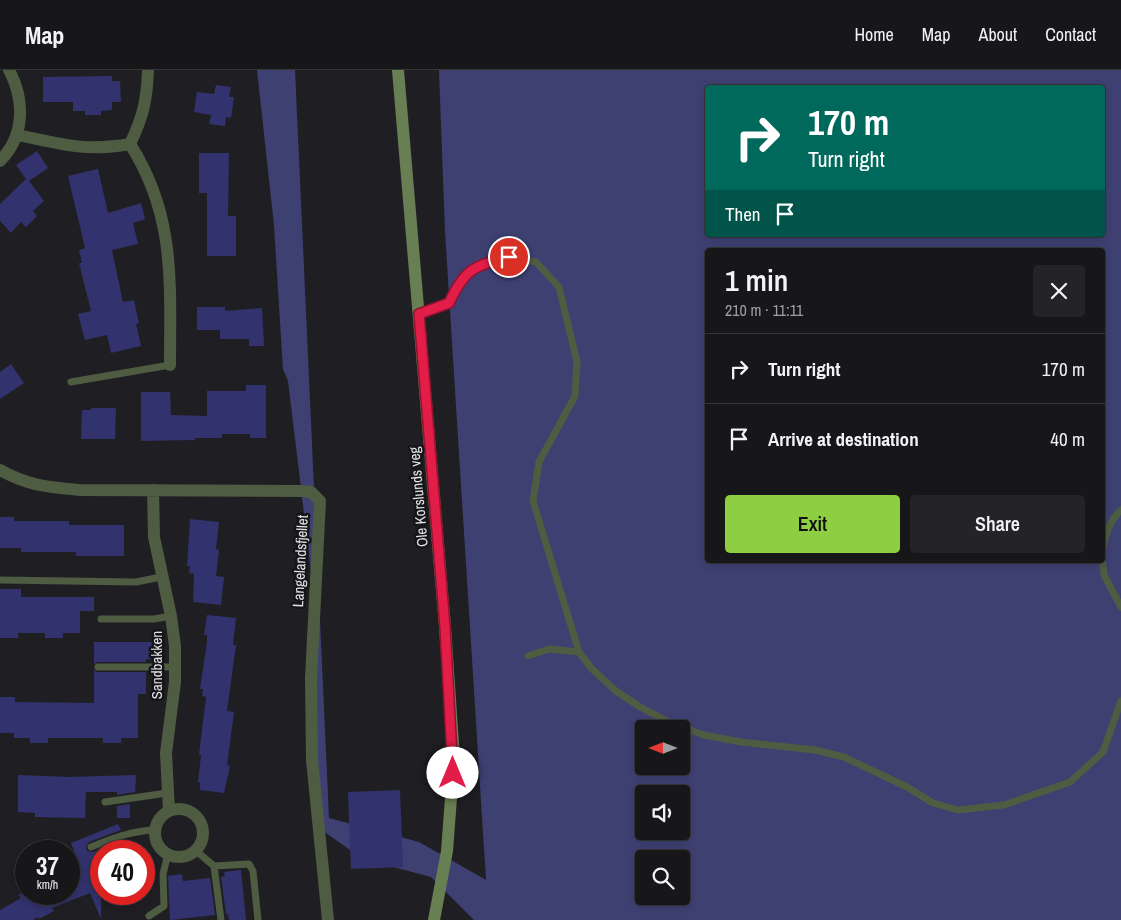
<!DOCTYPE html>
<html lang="en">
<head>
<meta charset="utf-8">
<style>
	body { margin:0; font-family:"Archivo Narrow",sans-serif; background:#242427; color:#f1f3f6; height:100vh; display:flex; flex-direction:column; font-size:19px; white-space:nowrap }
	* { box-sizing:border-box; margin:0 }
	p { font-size:16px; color:#9e9fa2 }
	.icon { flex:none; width:28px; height:28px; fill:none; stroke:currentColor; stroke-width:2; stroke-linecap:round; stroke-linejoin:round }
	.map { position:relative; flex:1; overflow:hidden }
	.side { position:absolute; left:705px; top:178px; width:400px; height:315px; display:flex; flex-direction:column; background:#17171a; border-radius:5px; box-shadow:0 2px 8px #0003,0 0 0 1px #363639 }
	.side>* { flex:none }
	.guide { position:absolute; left:705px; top:15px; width:400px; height:152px; border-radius:5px; box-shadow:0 2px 8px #0003,0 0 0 1px #363639; background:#00695c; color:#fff; overflow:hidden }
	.needle { width:32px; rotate:270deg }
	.tools { position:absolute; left:635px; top:650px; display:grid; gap:10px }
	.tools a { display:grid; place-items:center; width:55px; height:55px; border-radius:5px; background:#17171a; box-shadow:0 2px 8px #0003,0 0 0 1px #363639; font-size:25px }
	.speed { position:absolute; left:15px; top:770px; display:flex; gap:10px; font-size:25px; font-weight:700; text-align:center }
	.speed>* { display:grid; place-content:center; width:65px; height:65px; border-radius:50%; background:#17171a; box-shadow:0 2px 8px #0003,0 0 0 1px #363639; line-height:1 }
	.speed small { font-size:12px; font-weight:400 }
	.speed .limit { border:8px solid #d22; background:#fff; color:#111 }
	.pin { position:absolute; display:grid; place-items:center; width:42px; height:42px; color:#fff; margin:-21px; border:2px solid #fff; border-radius:50%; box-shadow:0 1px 5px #0007 }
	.me { position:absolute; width:55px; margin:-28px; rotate:0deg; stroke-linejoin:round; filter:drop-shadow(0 0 4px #0008) }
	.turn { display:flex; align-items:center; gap:18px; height:105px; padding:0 20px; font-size:22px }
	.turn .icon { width:65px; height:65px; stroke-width:2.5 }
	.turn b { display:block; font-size:35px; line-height:42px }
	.then { display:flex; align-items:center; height:48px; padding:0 20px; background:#0003; gap:10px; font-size:19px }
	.round { display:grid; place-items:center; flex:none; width:52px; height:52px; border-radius:5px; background:#242427 }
	.overview { display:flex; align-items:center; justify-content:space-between; height:85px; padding:0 20px }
	h1 { font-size:30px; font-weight:600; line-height:38px }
	.action { display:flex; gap:10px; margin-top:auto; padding:10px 20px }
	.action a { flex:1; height:58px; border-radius:5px; background:#8ece43; color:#111; font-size:20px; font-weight:600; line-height:58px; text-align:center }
	.action a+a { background:#242427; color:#f1f3f6 }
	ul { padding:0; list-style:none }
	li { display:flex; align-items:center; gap:15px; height:70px; padding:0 20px; border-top:1px solid #363639 }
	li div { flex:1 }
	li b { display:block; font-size:19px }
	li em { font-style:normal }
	header { display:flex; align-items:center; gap:30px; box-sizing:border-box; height:70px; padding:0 25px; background:#17171a; border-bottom:1px solid #363639 }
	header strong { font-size:24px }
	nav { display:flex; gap:28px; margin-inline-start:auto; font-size:18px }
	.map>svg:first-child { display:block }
	.green { fill:#3e4072; fill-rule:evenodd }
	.building { fill:#32326e }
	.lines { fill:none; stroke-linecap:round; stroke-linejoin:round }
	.lane { stroke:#4e5c42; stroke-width:7 }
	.street { stroke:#4e5c42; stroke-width:12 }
	.secondary { stroke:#687e53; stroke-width:12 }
	.route-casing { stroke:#92132f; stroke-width:12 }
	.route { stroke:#e11d48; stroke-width:9 }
	.labels { text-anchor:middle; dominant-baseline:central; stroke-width:5; stroke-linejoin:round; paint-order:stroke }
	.street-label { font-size:15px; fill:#e2e2e5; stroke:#16161a }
</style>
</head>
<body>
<header>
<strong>Map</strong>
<nav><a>Home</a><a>Map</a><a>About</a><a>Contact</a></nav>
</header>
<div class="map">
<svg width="1121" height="850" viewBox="0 0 1121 850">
	<rect width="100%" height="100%" fill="#1f1f23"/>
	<!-- green -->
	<path class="green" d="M 257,0 L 295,0 L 329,748 L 419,772 L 486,810 L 445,162 L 439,0 L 1121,0 L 1121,850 L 474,850 L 431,807 L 363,789 L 316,756 L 315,534 L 288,311 L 283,299 L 274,155 ZM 708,18 L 1102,18 L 1102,165 L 708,165 ZM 708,180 L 1102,180 L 1102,490 L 708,490 ZM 644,659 L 681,659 L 681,696 L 644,696 ZM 644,724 L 681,724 L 681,761 L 644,761 ZM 644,789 L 681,789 L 681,826 L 644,826 Z"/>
	<!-- building -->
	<path class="building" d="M 112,6 L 112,11 L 120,11 L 121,32 L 112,32 L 112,40 L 101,41 L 101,45 L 85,45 L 85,41 L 73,41 L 73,32 L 43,32 L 43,7 Z
		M 216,15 L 231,17 L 229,27 L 234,27 L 231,48 L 226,47 L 225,56 L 209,54 L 211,45 L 194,42 L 197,22 L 214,24 Z
		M 37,81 L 48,98 L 29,111 L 44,131 L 33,141 L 37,146 L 26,157 L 21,152 L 11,163 L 0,151 L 0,134 L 26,109 L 16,95 Z
		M 199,83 L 229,83 L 228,146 L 236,146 L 236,186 L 207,186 L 207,123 L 199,123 Z
		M 98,99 L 108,143 L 141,133 L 145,149 L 133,153 L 138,174 L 112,180 L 123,232 L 134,230 L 139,253 L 136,254 L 141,276 L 111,283 L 107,265 L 85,270 L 78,244 L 91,241 L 79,193 L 82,193 L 79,180 L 85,178 L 68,106 Z
		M 197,237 L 225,237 L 225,241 L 262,238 L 264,276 L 249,276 L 249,269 L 220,269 L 220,260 L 197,260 Z
		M 11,294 L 24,313 L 0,329 L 0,302 Z
		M 246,315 L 266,315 L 266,368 L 250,368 L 250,364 L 222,364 L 222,368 L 195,368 L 195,370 L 141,371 L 141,322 L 170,322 L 171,345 L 207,346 L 207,321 L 246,321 Z
		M 91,338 L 116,338 L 115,369 L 81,369 L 82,340 L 91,340 Z
		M 0,447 L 14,447 L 14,451 L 69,451 L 69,455 L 124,455 L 124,486 L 76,486 L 76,482 L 21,482 L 21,478 L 0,478 Z
		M 190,449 L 219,452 L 216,479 L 219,480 L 216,506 L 224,507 L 221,535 L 193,532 L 194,504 L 189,503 L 190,496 L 187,496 Z
		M 0,519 L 21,519 L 21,527 L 94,527 L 94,541 L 80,541 L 80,563 L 63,563 L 63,568 L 45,568 L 45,563 L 18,563 L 18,568 L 0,568 Z
		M 207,545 L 236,548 L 233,575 L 236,575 L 227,641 L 234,642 L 227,695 L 230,696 L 224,723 L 200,720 L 200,712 L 198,712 L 201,685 L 199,685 L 206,627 L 202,626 L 203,619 L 200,619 L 207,572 L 207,565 L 204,565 Z
		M 94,572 L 152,572 L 151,589 L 146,589 L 146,592 L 98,592 L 94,594 Z
		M 94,600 L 98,602 L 146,602 L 146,624 L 138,624 L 138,668 L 121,668 L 121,673 L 103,673 L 103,668 L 48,668 L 48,673 L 30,673 L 30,668 L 14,668 L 14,663 L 0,663 L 0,627 L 15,627 L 15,632 L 94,633 Z
		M 18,705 L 68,707 L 136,705 L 135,722 L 117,725 L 117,722 L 86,722 L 85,748 L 35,747 L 35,743 L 18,742 Z
		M 400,720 L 403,797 L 351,799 L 348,722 Z
		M 130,734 L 130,748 L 117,748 L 117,736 Z
		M 118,754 L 121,760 L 89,772 L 86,776 L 87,781 L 93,782 L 125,770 L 129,781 L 101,781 L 101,849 L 90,823 L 52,838 L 54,841 L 39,849 L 38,847 L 33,850 L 0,850 L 0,840 L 21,828 L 18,824 L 69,824 L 69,791 L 77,788 L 71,773 Z
		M 241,800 L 246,850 L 229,850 L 228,844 L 226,844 L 221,807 L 225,806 L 224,802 Z
		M 182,804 L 183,811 L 210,808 L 215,845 L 170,850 L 168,806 Z"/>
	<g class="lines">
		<!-- lane -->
		<path class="lane" d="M 419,244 L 449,233 L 460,209 L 480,194 L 509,187 L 536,192 L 559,217 L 577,292 L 575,326 L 539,392 L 533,431 L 579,582 L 592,599 L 616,621 L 640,637 L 671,653 L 704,665 L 741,672 L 815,680 L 844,687 L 907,717 L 933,733 L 958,740 L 1004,735 L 1070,712 L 1103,682 L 1121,631
			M 71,312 L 170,295
			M 1102,483 C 1106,465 1108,452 1121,440
			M 1102,487 L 1104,505 L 1121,537
			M 0,510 L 136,512 L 161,507
			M 101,549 L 154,549 L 171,546
			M 528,586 L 549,579 L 579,582
			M 98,597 L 175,597
			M 105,732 L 167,723
			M 91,777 C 113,768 131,761 155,760
			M 195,780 L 214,796 L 221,850
			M 214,796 L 249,794 L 253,801 L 258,850
			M 149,846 L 164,836 L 163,804 L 168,784"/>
		<!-- street -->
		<path class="street" d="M 148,0 C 147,30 143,47 130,74 C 176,146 170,213 170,295
			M 18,65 C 61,74 85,82 130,74
			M 0,91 C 25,66 25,30 9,0
			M 0,400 C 29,416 47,417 80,420 L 301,421 L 311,422 L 320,431 L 311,608 L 312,690 L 328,850
			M 153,420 L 154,467 L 171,546 L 175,576 L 175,612 L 166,683 L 169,741
			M155 763a24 24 0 1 1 48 0a24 24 0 1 1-48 0Z"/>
		<!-- secondary -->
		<path class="secondary" d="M 398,0 L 445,557 L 454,688 L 447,781 L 434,850"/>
	</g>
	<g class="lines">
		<!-- route casing -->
		<g class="route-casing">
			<path id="route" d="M 453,703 L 445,557 L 419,244 L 449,233 C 465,199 473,196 509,187"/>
		</g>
		<!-- route -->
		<use href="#route" class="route"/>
	</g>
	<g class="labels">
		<!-- street labels -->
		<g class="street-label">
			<text transform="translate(418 427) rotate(-95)">Ole Korslunds veg</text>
			<text transform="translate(300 491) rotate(-87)">Langelandsfjellet</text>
			<text transform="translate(156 595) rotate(-90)">Sandbakken</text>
		</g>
	</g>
</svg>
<div class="tools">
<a><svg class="needle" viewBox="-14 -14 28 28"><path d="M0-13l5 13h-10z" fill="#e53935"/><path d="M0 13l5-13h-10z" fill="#9e9fa2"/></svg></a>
<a><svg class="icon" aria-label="sound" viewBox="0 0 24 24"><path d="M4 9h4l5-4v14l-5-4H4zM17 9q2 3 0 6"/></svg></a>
<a><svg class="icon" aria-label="search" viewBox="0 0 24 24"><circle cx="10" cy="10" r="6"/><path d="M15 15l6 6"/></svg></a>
</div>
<div class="speed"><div>37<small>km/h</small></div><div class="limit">40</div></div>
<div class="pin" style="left:509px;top:187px;background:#d93025"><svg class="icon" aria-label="arrive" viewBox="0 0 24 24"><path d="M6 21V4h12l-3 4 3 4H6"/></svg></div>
<svg class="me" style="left:453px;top:703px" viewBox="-20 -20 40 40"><circle r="19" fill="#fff"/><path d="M0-13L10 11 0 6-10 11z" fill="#e11d48"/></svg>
<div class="guide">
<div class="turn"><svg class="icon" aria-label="right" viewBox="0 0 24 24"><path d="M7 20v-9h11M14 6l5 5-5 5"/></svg><div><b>170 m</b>Turn right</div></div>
<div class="then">Then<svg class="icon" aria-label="arrive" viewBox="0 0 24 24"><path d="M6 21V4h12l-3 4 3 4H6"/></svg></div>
</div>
<section class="side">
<div class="overview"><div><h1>1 min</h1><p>210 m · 11:11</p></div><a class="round"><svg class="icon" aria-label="close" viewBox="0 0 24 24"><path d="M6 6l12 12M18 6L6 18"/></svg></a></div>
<ul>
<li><svg class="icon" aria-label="right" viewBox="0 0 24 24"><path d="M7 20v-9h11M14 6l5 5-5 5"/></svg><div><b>Turn right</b></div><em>170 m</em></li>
<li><svg class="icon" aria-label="arrive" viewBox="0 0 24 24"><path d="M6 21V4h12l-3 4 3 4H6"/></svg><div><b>Arrive at destination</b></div><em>40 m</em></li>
</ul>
<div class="action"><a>Exit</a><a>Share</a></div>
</section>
</div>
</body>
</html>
